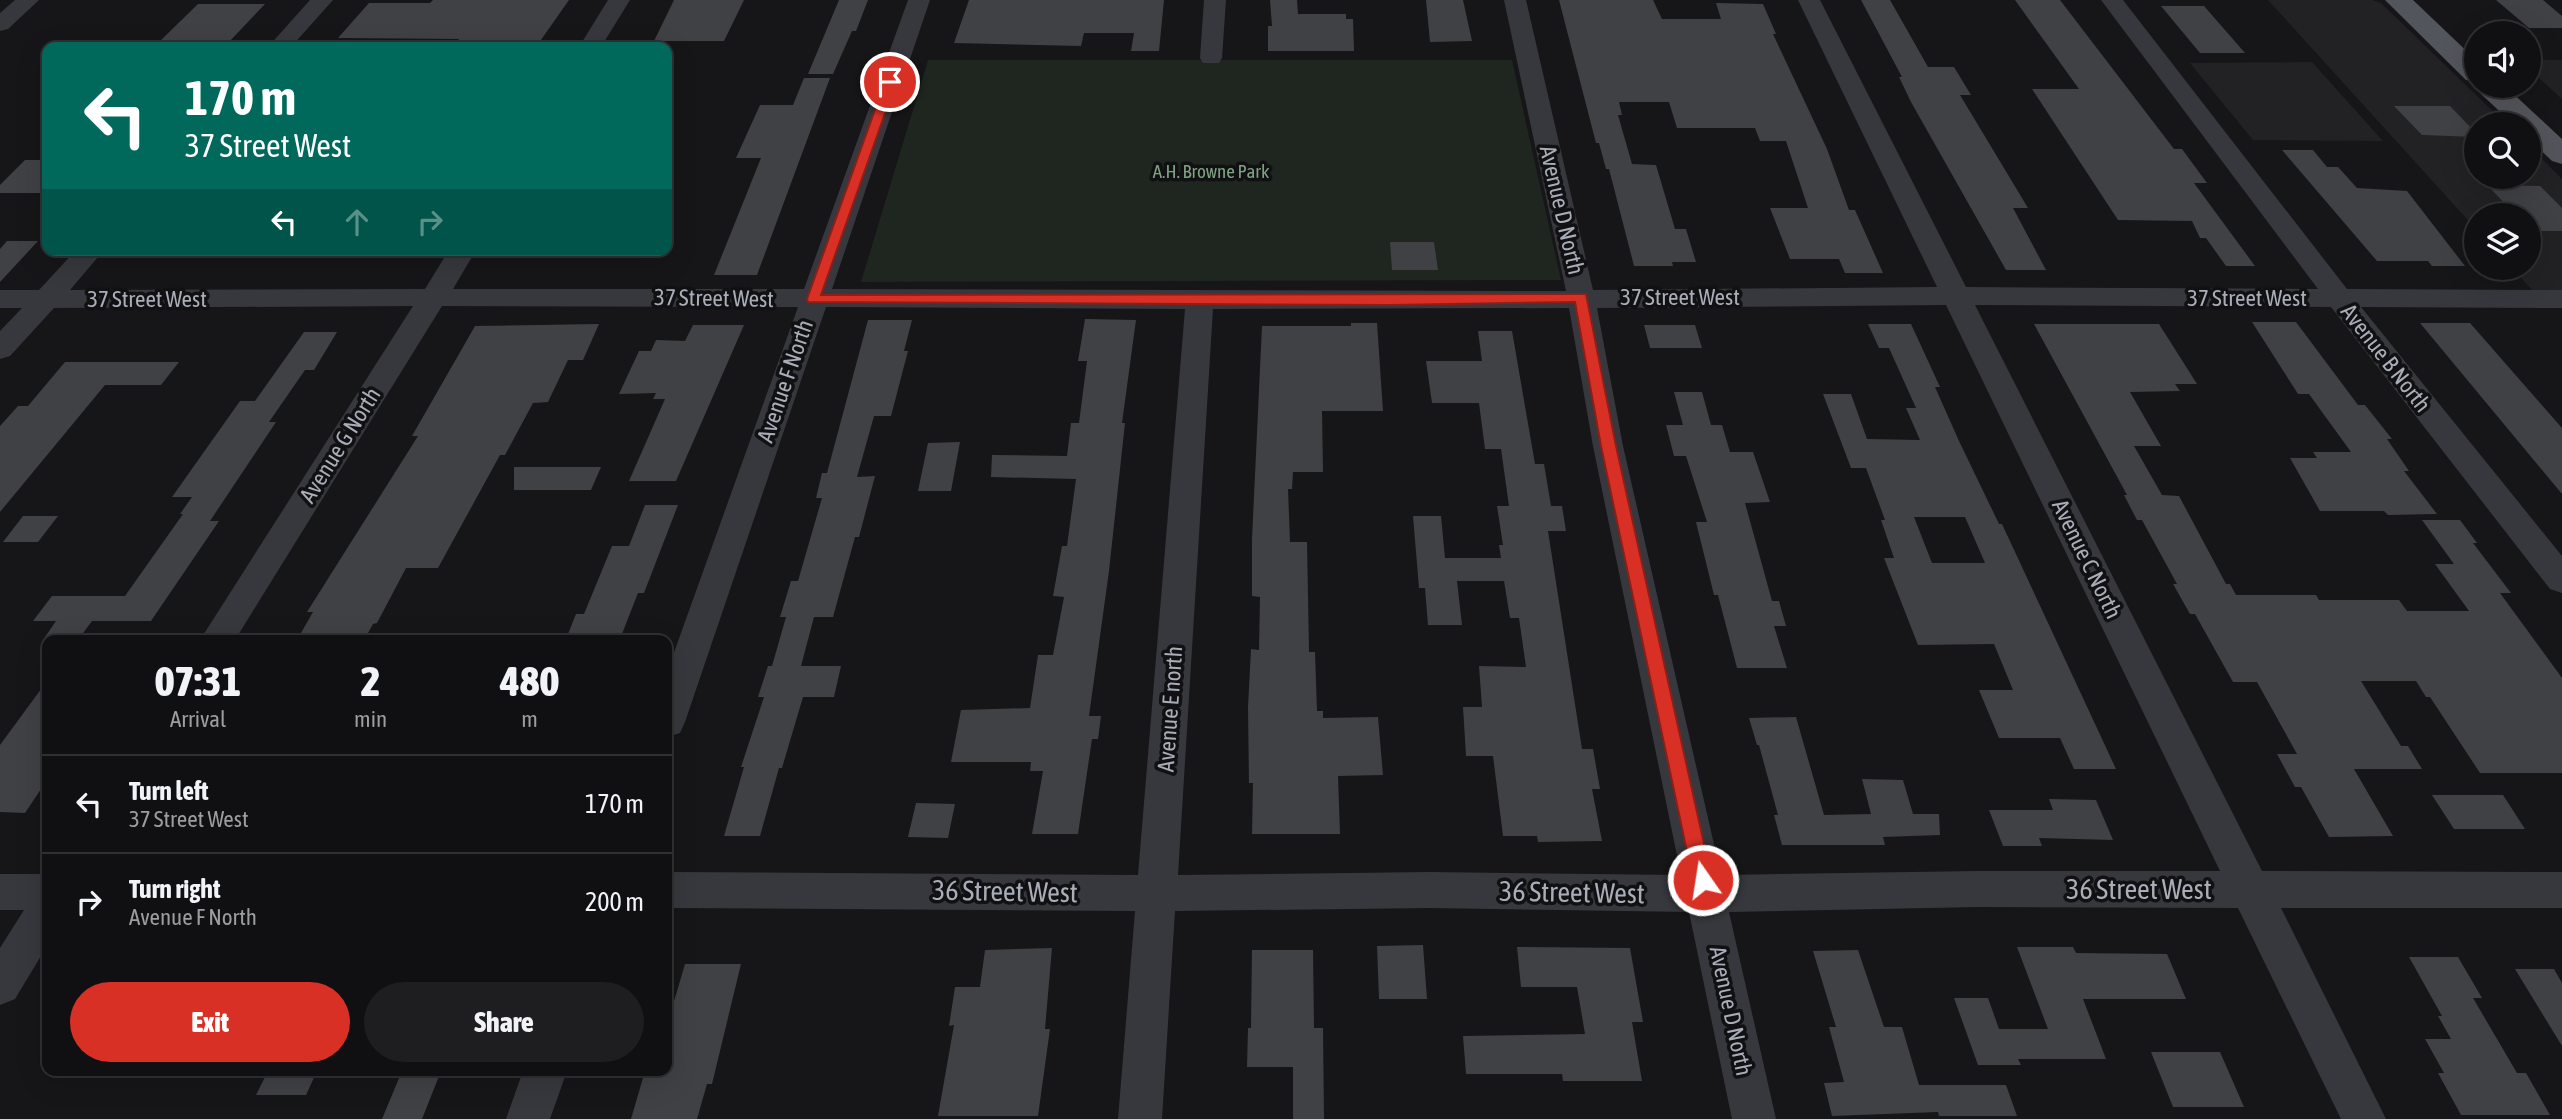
<!DOCTYPE html>
<html lang="en">
<head>
<meta charset="utf-8">
<style>
	body { margin:0; font-family:"Asap Condensed",sans-serif; background:#1e1e20; color:#f1f3f6; height:100vh; display:flex; flex-direction:column; font-size:26px; white-space:nowrap }
	* { box-sizing:border-box; margin:0 }
	p { font-size:23px; color:#9c9d9f }
	.icon { flex:none; width:38px; height:38px; fill:none; stroke:currentColor; stroke-width:2; stroke-linecap:round; stroke-linejoin:round }
	.map { position:relative; flex:1; overflow:hidden }
	.sheet { position:absolute; left:42px; top:635px; width:630px; height:441px; display:flex; flex-direction:column; background:#101012; border-radius:14px; box-shadow:0 7px 28px #0002,0 0 0 2px #303032 }
	.sheet>* { flex:none }
	.top-card { position:absolute; left:42px; top:42px; width:630px; height:214px; border-radius:14px; box-shadow:0 7px 28px #0002,0 0 0 2px #303032; background:#00695c; color:#fff; overflow:hidden }
	.buttons { position:absolute; left:2464px; top:21px; display:grid; gap:14px }
	.buttons a { display:grid; place-items:center; width:77px; height:77px; border-radius:50%; background:#101012; box-shadow:0 7px 28px #0002,0 0 0 2px #303032; font-size:35px }
	.pin { position:absolute; display:grid; place-items:center; width:60px; height:60px; color:#fff; margin:-30px; border:4px solid #fff; border-radius:50%; box-shadow:0 2px 7px #0007 }
	.me { position:absolute; width:77px; margin:-38px; rotate:347deg; stroke-linejoin:round; filter:drop-shadow(0 0 5px #0008) }
	.turn { display:flex; align-items:center; gap:24px; height:147px; padding:0 28px; font-size:32px }
	.turn .icon { width:91px; height:91px; stroke-width:2.5 }
	.turn b { display:block; font-size:49px; line-height:60px }
	.lanes { display:flex; align-items:center; height:66px; padding:0 28px; background:#0003; justify-content:center; gap:35px; direction:ltr }
	.lanes .off { opacity:.35 }
	.eta { display:flex; justify-content:space-evenly; align-items:center; height:119px; text-align:center }
	.eta b { font-size:42px; font-weight:800; line-height:49px }
	.action { display:flex; gap:14px; margin-top:auto; padding:14px 28px }
	.action a { flex:1; height:80px; border-radius:42px; background:#d93025; color:#fff; font-size:28px; font-weight:800; line-height:80px; text-align:center }
	.action a+a { background:#1e1e20; color:#f1f3f6 }
	ul { padding:0; list-style:none }
	li { display:flex; align-items:center; gap:21px; height:98px; padding:0 28px; border-top:2px solid #303032 }
	li div { flex:1 }
	li b { display:block; font-size:26px }
	li em { font-style:normal }
	.map>svg:first-child { display:block }
	.built { fill:#222225 }
	.green { fill:#1e261f }
	.building { fill:#404145; fill-rule:evenodd }
	.lines { fill:none; stroke-linecap:round; stroke-linejoin:round }
	.minor { fill:#37383d; fill-rule:evenodd }
	.primary { fill:#53555c; fill-rule:evenodd }
	.route { fill:#d93025; stroke:#8d1f18; stroke-width:2 }
	.labels { text-anchor:middle; dominant-baseline:central; stroke-width:7; stroke-linejoin:round; paint-order:stroke }
	.far-park-label { font-size:19px; fill:#7fa381; stroke:#111113 }
	.street-label { font-size:23px; fill:#a8adb8; stroke:#111113 }
	.near-street-label { font-size:28px; fill:#a8adb8; stroke:#111113 }
</style>
</head>
<body>
<div class="map">
<svg width="2562" height="1119" viewBox="0 0 2562 1119">
	<rect width="100%" height="100%" fill="#161618"/>
	<!-- built -->
	<path class="built" d="M 2268,0 L 2372,0 L 2381,3 L 2506,124 L 2476,124 L 2476,177 L 2529,177 L 2529,146 L 2562,179 L 2562,291 L 2533,291 L 2512,268 L 2529,268 L 2529,215 L 2476,215 L 2476,229 Z
		M 2529,60 L 2562,60 L 2562,99 L 2529,69 Z
		M 2312,62 L 2383,141 L 2253,140 L 2190,63 Z"/>
	<!-- green -->
	<path class="green" d="M 928,60 L 1512,60 L 1561,280 L 861,282 Z"/>
	<!-- building -->
	<path class="building" d="M 433,0 L 569,0 L 536,47 L 453,47 L 459,39 L 338,38 L 369,3 L 430,3 Z
		M 674,0 L 744,0 L 724,41 L 654,41 Z
		M 839,0 L 868,0 L 856,31 L 852,31 L 833,74 L 808,74 Z
		M 969,0 L 1164,0 L 1159,51 L 1131,51 L 1134,33 L 1084,33 L 1081,46 L 954,43 Z
		M 1270,0 L 1297,0 L 1298,14 L 1346,14 L 1346,19 L 1353,19 L 1354,51 L 1268,51 L 1268,26 L 1272,26 Z
		M 1426,0 L 1463,0 L 1472,41 L 1430,42 Z
		M 1559,0 L 1653,0 L 1662,19 L 1721,19 L 1716,3 L 1763,4 L 1776,34 L 1773,34 L 1827,149 L 1849,210 L 1855,210 L 1883,273 L 1845,273 L 1839,259 L 1790,259 L 1770,208 L 1808,208 L 1786,141 L 1760,141 L 1755,128 L 1677,128 L 1669,102 L 1619,102 L 1622,115 L 1618,115 L 1632,164 L 1656,165 L 1675,229 L 1686,229 L 1696,262 L 1672,262 L 1673,266 L 1634,266 L 1609,169 L 1606,169 L 1599,143 L 1596,143 Z
		M 1861,0 L 1890,0 L 1928,67 L 1954,67 L 1971,95 L 1960,95 L 2028,208 L 2013,208 L 2046,270 L 2006,270 L 1911,102 L 1899,77 L 1902,77 Z
		M 2015,0 L 2060,0 L 2174,149 L 2182,149 L 2207,183 L 2194,183 L 2255,266 L 2226,266 L 2206,238 L 2200,238 L 2192,221 L 2118,220 L 2032,89 L 2079,89 Z
		M 2496,0 L 2543,0 L 2562,16 L 2562,28 L 2529,28 Z
		M 198,4 L 265,4 L 228,43 L 159,42 Z
		M 2161,6 L 2204,6 L 2245,53 L 2200,53 Z
		M 804,78 L 830,78 L 757,275 L 714,275 L 761,158 L 736,158 L 760,105 L 793,105 Z
		M 2394,106 L 2450,106 L 2476,133 L 2476,137 L 2422,135 Z
		M 2282,150 L 2313,150 L 2327,167 L 2338,167 L 2357,188 L 2407,191 L 2465,266 L 2432,266 L 2428,261 L 2377,261 Z
		M 25,160 L 47,160 L 47,193 L 0,193 L 0,185 Z
		M 2487,185 L 2540,186 L 2562,208 L 2562,231 L 2529,231 L 2529,215 L 2516,215 Z
		M 7,241 L 38,241 L 0,282 L 0,249 Z
		M 1390,242 L 1434,242 L 1438,270 L 1392,270 Z
		M 1085,319 L 1136,320 L 1122,423 L 1125,423 L 1109,571 L 1089,716 L 1101,716 L 1098,739 L 1092,739 L 1078,834 L 1032,834 L 1043,771 L 1030,771 L 1031,762 L 951,762 L 961,710 L 1030,708 L 1038,655 L 1053,655 L 1064,597 L 1053,596 L 1062,546 L 1067,546 L 1076,479 L 991,477 L 992,455 L 1067,456 L 1071,423 L 1079,423 L 1087,361 L 1078,361 Z
		M 868,320 L 912,320 L 904,351 L 908,351 L 891,416 L 874,416 L 857,477 L 875,476 L 859,537 L 855,537 L 833,617 L 814,617 L 801,666 L 841,666 L 834,697 L 803,697 L 782,768 L 779,768 L 760,836 L 724,836 L 744,767 L 741,767 L 764,697 L 758,697 L 768,666 L 772,666 L 786,617 L 780,617 L 791,581 L 798,581 L 822,498 L 816,498 L 822,473 L 827,473 Z
		M 2252,322 L 2296,322 L 2358,405 L 2365,405 L 2392,439 L 2387,439 L 2409,471 L 2404,471 L 2437,514 L 2388,515 L 2384,511 L 2320,511 L 2290,458 L 2317,458 L 2313,452 L 2351,452 L 2309,394 L 2298,394 Z
		M 1351,323 L 1377,323 L 1383,411 L 1322,411 L 1323,472 L 1293,472 L 1292,489 L 1288,489 L 1290,542 L 1307,542 L 1309,652 L 1315,652 L 1317,711 L 1323,711 L 1323,718 L 1378,717 L 1383,775 L 1338,776 L 1340,834 L 1252,834 L 1253,783 L 1249,783 L 1248,707 L 1251,649 L 1259,650 L 1260,597 L 1252,596 L 1252,539 L 1262,326 L 1351,326 Z
		M 2420,323 L 2470,323 L 2562,428 L 2562,494 Z
		M 599,324 L 583,360 L 568,360 L 548,402 L 533,403 L 505,455 L 500,455 L 438,568 L 406,568 L 377,623 L 373,624 L 364,640 L 297,640 L 313,612 L 307,612 L 418,436 L 412,436 L 475,326 Z
		M 1868,324 L 1911,324 L 1940,387 L 1935,387 L 1959,441 L 1999,524 L 2002,524 L 2116,769 L 2074,769 L 2060,738 L 1999,738 L 1979,690 L 2013,690 L 1994,644 L 1918,645 L 1884,558 L 1894,558 L 1881,520 L 1885,520 L 1866,468 L 1851,468 L 1823,394 L 1851,394 L 1867,439 L 1920,440 L 1906,408 L 1916,408 L 1889,348 L 1879,348 ZM 1914,517 L 1965,517 L 1985,563 L 1932,563 Z
		M 2034,324 L 2159,324 L 2197,384 L 2175,384 L 2180,391 L 2130,392 L 2161,446 L 2134,446 L 2162,495 L 2179,496 L 2226,584 L 2230,584 L 2236,595 L 2316,595 L 2319,600 L 2399,600 L 2407,611 L 2469,611 L 2435,564 L 2454,564 L 2422,520 L 2460,520 L 2477,543 L 2473,543 L 2511,593 L 2500,593 L 2562,678 L 2562,773 L 2480,773 L 2430,697 L 2426,697 L 2416,681 L 2361,681 L 2401,746 L 2408,746 L 2422,769 L 2354,769 L 2393,836 L 2329,837 L 2301,787 L 2295,787 L 2277,754 L 2297,754 L 2257,682 L 2233,682 L 2195,614 L 2190,614 L 2173,584 L 2177,584 L 2142,520 L 2137,520 L 2124,495 L 2127,495 Z
		M 693,325 L 744,325 L 676,481 L 629,481 L 665,399 L 653,399 L 656,393 L 619,394 L 639,351 L 651,351 L 656,340 L 685,341 Z
		M 1644,325 L 1695,325 L 1702,348 L 1650,348 Z
		M 1478,331 L 1512,331 L 1535,464 L 1544,464 L 1551,506 L 1562,506 L 1566,531 L 1548,531 L 1582,749 L 1593,749 L 1600,789 L 1592,789 L 1602,841 L 1538,842 L 1537,836 L 1503,836 L 1493,756 L 1466,756 L 1463,707 L 1482,707 L 1479,666 L 1526,667 L 1519,618 L 1510,618 L 1504,581 L 1457,581 L 1462,625 L 1428,625 L 1425,588 L 1419,588 L 1413,516 L 1441,516 L 1445,558 L 1501,558 L 1499,545 L 1503,545 L 1497,506 L 1509,506 L 1501,449 L 1485,449 L 1479,403 L 1432,403 L 1426,361 L 1482,361 Z
		M 304,332 L 337,332 L 314,370 L 305,370 L 269,422 L 276,422 L 210,521 L 219,521 L 151,621 L 92,621 L 78,640 L 43,640 L 56,621 L 33,621 L 52,596 L 125,596 L 183,514 L 180,514 L 192,497 L 172,497 L 240,401 L 255,401 Z
		M 65,362 L 179,362 L 161,385 L 105,385 L 0,512 L 0,426 L 18,406 L 28,406 Z
		M 1674,392 L 1702,392 L 1711,425 L 1722,425 L 1730,452 L 1753,452 L 1770,502 L 1745,503 L 1772,601 L 1779,601 L 1786,626 L 1774,626 L 1787,668 L 1737,668 L 1718,595 L 1714,595 L 1696,522 L 1707,522 L 1686,456 L 1674,456 L 1666,425 L 1683,425 Z
		M 960,442 L 951,491 L 918,491 L 928,443 Z
		M 514,467 L 601,467 L 591,490 L 514,490 Z
		M 645,505 L 678,505 L 644,593 L 638,593 L 620,639 L 566,639 L 576,614 L 584,614 L 612,546 L 629,546 Z
		M 23,516 L 58,516 L 38,542 L 3,542 Z
		M 47,681 L 47,780 L 25,813 L 0,812 L 0,745 Z
		M 1796,717 L 1824,815 L 1871,814 L 1862,779 L 1903,780 L 1913,814 L 1939,814 L 1940,835 L 1883,837 L 1885,845 L 1782,845 L 1774,815 L 1778,815 L 1759,745 L 1757,745 L 1749,718 Z
		M 2432,795 L 2503,795 L 2525,829 L 2454,829 Z
		M 2049,799 L 2096,800 L 2113,840 L 2039,838 L 2042,846 L 2003,846 L 1989,810 L 2053,810 Z
		M 916,803 L 955,804 L 948,838 L 908,837 Z
		M 1423,945 L 1427,999 L 1379,999 L 1377,946 Z
		M 1517,947 L 1630,948 L 1643,1022 L 1632,1022 L 1642,1081 L 1563,1081 L 1562,1074 L 1466,1074 L 1463,1036 L 1585,1034 L 1577,987 L 1521,987 Z
		M 2017,947 L 2073,947 L 2076,953 L 2167,954 L 2186,999 L 2083,999 L 2106,1059 L 2018,1059 L 2021,1065 L 1978,1065 L 1954,998 L 1988,998 L 1999,1029 L 2048,1029 Z
		M 1052,948 L 1045,1029 L 1050,1029 L 1038,1116 L 938,1116 L 954,1025 L 949,1026 L 955,987 L 980,987 L 985,950 Z
		M 1252,950 L 1313,950 L 1314,1028 L 1323,1028 L 1324,1119 L 1293,1119 L 1293,1067 L 1247,1067 L 1248,1028 L 1251,1028 Z
		M 1858,950 L 1884,1027 L 1902,1027 L 1919,1085 L 2006,1085 L 2017,1116 L 1939,1116 L 1938,1112 L 1832,1116 L 1824,1083 L 1844,1082 L 1829,1027 L 1836,1027 L 1813,951 Z
		M 2409,957 L 2458,957 L 2482,998 L 2473,998 L 2517,1073 L 2526,1073 L 2550,1115 L 2461,1115 L 2438,1073 L 2444,1073 L 2425,1039 L 2451,1039 L 2438,1016 L 2442,1016 Z
		M 685,964 L 741,964 L 712,1084 L 707,1084 L 697,1119 L 631,1119 L 645,1071 L 667,1071 L 667,1025 Z
		M 2515,969 L 2554,969 L 2562,983 L 2562,1046 Z
		M 2151,1052 L 2220,1052 L 2244,1107 L 2173,1107 Z
		M 268,1071 L 317,1071 L 306,1095 L 256,1095 Z
		M 402,1071 L 441,1071 L 422,1119 L 382,1119 Z"/>
	<g class="lines">
		<!-- minor -->
		<path class="minor" d="M 15,0 L 39,0 L 8,29 L 0,31 L 0,13 Z
			M 310,0 L 333,0 L 291,47 L 268,47 Z
			M 608,0 L 630,0 L 601,47 L 579,47 Z
			M 908,0 L 930,0 L 832,289 L 1566,291 L 1504,0 L 1526,0 L 1593,290 L 1937,287 L 1798,0 L 1820,0 L 1966,287 L 2318,289 L 2101,0 L 2123,0 L 2347,289 L 2562,290 L 2562,308 L 2361,307 L 2562,556 L 2562,593 L 2550,589 L 2331,307 L 1975,305 L 2262,871 L 2562,872 L 2562,908 L 2281,908 L 2386,1119 L 2341,1119 L 2238,908 L 1978,907 L 1729,912 L 1776,1119 L 1732,1119 L 1689,912 L 1429,908 L 1175,911 L 1162,1119 L 1118,1119 L 1135,911 L 667,908 L 667,872 L 1138,875 L 1185,309 L 826,307 L 685,722 L 680,733 L 667,737 L 667,672 L 798,307 L 442,306 L 235,640 L 200,640 L 413,306 L 54,308 L 10,356 L 0,359 L 0,331 L 22,308 L 0,308 L 0,290 L 39,290 L 76,250 L 104,250 L 70,290 L 425,289 L 449,250 L 476,250 L 453,289 L 804,289 ZM 1946,305 L 2220,871 L 1978,871 L 1721,875 L 1623,446 L 1597,308 ZM 1569,308 L 1593,446 L 1681,875 L 1429,872 L 1178,875 L 1213,309 Z
			M 1204,0 L 1226,0 L 1222,58 L 1219,63 L 1203,63 L 1200,58 Z
			M 0,874 L 47,874 L 47,946 L 15,999 L 0,1005 L 0,948 L 24,910 L 0,910 Z
			M 523,1071 L 567,1071 L 550,1119 L 506,1119 Z"/>
		<!-- primary -->
		<path class="primary" d="M 2385,0 L 2413,0 L 2476,60 L 2476,82 L 2466,80 Z
			M 2476,85 L 2505,86 L 2562,139 L 2562,164 L 2552,161 L 2529,139 L 2529,124 L 2513,124 L 2479,92 Z"/>
	</g>
	<!-- route -->
	<path class="route" d="M 890,79 L 896,82 L 821,295 L 1586,294 L 1616,446 L 1712,880 L 1709,886 L 1703,888 L 1696,886 L 1693,880 L 1601,446 L 1575,302 L 1389,305 L 808,302 L 807,299 L 885,82 Z"/>
	<g class="labels">
		<!-- far-park labels -->
		<g class="far-park-label">
			<text x="1211" y="171">A.H. Browne Park</text>
		</g>
		<!-- street labels -->
		<g class="street-label">
			<text transform="translate(1562 210) rotate(77)">Avenue D North</text>
			<text x="1680" y="297">37 Street West</text>
			<text transform="translate(714 298) rotate(1)">37 Street West</text>
			<text x="2247" y="298">37 Street West</text>
			<text x="147" y="299">37 Street West</text>
			<text transform="translate(2386 358) rotate(52)">Avenue B North</text>
			<text transform="translate(785 381) rotate(-71)">Avenue F North</text>
			<text transform="translate(340 445) rotate(-58)">Avenue G North</text>
			<text transform="translate(2087 559) rotate(64)">Avenue C North</text>
			<text transform="translate(1170 709) rotate(-86)">Avenue E north</text>
			<text transform="translate(1731 1011) rotate(78)">Avenue D North</text>
		</g>
		<!-- near-street labels -->
		<g class="near-street-label">
			<text x="2139" y="889">36 Street West</text>
			<text transform="translate(1005 891) rotate(1)">36 Street West</text>
			<text transform="translate(1572 892) rotate(1)">36 Street West</text>
		</g>
	</g>
</svg>
<div class="buttons">
<a><svg class="icon" aria-label="sound" viewBox="0 0 24 24"><path d="M4 9h4l5-4v14l-5-4H4zM17 9q2 3 0 6"/></svg></a>
<a><svg class="icon" aria-label="search" viewBox="0 0 24 24"><circle cx="10" cy="10" r="6"/><path d="M15 15l6 6"/></svg></a>
<a><svg class="icon" aria-label="layers" viewBox="0 0 24 24"><path d="M12 4l9 5-9 5-9-5zM3 14l9 5 9-5"/></svg></a>
</div>
<div class="pin" style="left:890px;top:82px;background:#d93025"><svg class="icon" aria-label="arrive" viewBox="0 0 24 24"><path d="M6 21V4h12l-3 4 3 4H6"/></svg></div>
<svg class="me" style="left:1703px;top:880px" viewBox="-20 -20 40 40"><circle r="17" fill="#d93025" stroke="#fff" stroke-width="3"/><path d="M0-11L8 9 0 5-8 9z" fill="#fff"/></svg>
<div class="top-card">
<div class="turn"><svg class="icon" aria-label="left" viewBox="0 0 24 24"><path d="M17 20v-9H6M10 6l-5 5 5 5"/></svg><div><b>170 m</b>37 Street West</div></div>
<div class="lanes"><svg class="icon" aria-label="left" viewBox="0 0 24 24"><path d="M17 20v-9H6M10 6l-5 5 5 5"/></svg><svg class="icon off" aria-label="ahead" viewBox="0 0 24 24"><path d="M12 20V5M6 11l6-6 6 6"/></svg><svg class="icon off" aria-label="right" viewBox="0 0 24 24"><path d="M7 20v-9h11M14 6l5 5-5 5"/></svg></div>
</div>
<section class="sheet">
<div class="eta">
<div><b>07:31</b><p>Arrival</p></div>
<div><b>2</b><p>min</p></div>
<div><b>480</b><p>m</p></div>
</div>
<ul>
<li><svg class="icon" aria-label="left" viewBox="0 0 24 24"><path d="M17 20v-9H6M10 6l-5 5 5 5"/></svg><div><b>Turn left</b><p>37 Street West</p></div><em>170 m</em></li>
<li><svg class="icon" aria-label="right" viewBox="0 0 24 24"><path d="M7 20v-9h11M14 6l5 5-5 5"/></svg><div><b>Turn right</b><p>Avenue F North</p></div><em>200 m</em></li>
</ul>
<div class="action"><a>Exit</a><a>Share</a></div>
</section>
</div>
</body>
</html>
